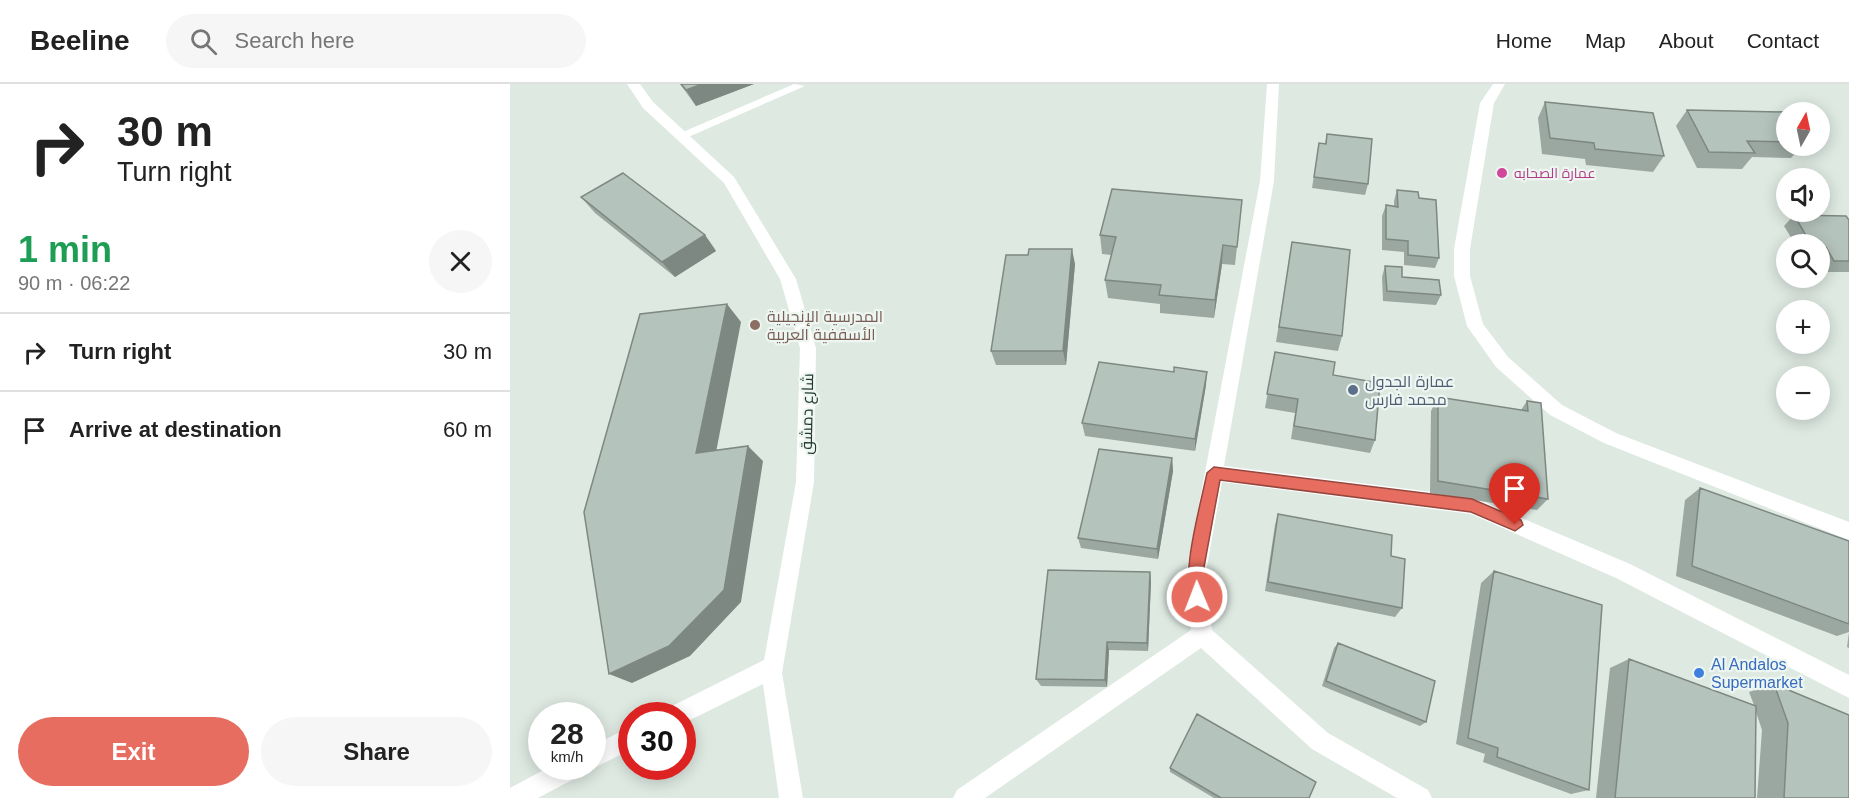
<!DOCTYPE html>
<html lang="en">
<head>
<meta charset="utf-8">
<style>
	body { margin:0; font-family:Arial,Cairo,sans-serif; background:#f6f6f6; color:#222; height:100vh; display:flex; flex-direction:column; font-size:22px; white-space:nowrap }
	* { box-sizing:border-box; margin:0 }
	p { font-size:20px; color:#767676 }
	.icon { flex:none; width:33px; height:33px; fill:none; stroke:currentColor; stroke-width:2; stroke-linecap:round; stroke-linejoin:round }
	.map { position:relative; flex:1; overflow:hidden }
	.details { display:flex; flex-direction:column; background:#fff; width:510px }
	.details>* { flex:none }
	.guide { background:#fff; color:#222; overflow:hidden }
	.needle { width:39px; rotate:9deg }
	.controls { position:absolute; left:1266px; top:18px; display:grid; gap:12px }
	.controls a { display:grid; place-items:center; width:54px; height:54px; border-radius:50%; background:#fff; box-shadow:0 3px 15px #0003; font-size:30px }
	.speed { position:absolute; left:18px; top:618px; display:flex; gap:12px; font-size:30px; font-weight:700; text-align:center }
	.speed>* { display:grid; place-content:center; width:78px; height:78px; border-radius:50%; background:#fff; box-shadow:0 3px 15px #0003; line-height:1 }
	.speed small { font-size:15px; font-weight:400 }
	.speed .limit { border:9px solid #d22; background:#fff; color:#111 }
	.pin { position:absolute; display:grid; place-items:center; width:51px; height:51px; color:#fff; margin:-62px -26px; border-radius:50% 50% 50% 0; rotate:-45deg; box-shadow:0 0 6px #0007 }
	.pin .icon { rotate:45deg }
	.me { position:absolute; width:66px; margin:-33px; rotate:359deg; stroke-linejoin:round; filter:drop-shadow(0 0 4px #0008) }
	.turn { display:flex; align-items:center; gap:21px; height:126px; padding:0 18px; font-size:27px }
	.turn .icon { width:78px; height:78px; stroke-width:2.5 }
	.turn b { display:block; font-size:42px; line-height:51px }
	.round { display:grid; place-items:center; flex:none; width:63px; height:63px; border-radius:32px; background:#f6f6f6 }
	.overview { display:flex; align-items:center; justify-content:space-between; height:102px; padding:0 18px }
	h1 { font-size:36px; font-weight:700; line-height:45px; color:#1e9e55 }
	.action { display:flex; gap:12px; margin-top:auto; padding:12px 18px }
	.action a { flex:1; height:69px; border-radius:36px; background:#e66d5f; color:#fff; font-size:24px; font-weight:700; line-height:69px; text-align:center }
	.action a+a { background:#f6f6f6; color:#222 }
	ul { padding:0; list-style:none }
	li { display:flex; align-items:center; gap:18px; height:78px; padding:0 18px; border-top:2px solid #e0e0e0 }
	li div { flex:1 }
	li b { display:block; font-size:22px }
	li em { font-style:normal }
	header { display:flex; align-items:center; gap:36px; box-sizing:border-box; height:84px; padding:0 30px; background:#fff; border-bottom:2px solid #e0e0e0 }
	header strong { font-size:28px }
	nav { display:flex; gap:33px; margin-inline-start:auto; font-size:21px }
	.search { width:420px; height:54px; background:#f6f6f6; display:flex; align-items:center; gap:15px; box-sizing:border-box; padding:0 21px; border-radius:33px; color:#767676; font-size:22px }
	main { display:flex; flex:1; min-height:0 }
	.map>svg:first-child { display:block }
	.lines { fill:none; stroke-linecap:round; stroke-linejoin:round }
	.lane { fill:#fff; fill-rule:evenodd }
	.street { fill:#fff; fill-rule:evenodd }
	.wall { fill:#9ba8a1 }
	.shaded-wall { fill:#7e8883 }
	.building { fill:#b4c3bb; stroke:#7e8883; stroke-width:1.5 }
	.route { fill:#e66d5f; stroke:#96473e; stroke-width:1.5 }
	.hotel-dot { fill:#d1479c; stroke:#eef6f1; stroke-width:2 }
	.education-dot { fill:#8d6e63; stroke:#eef6f1; stroke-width:2 }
	.service-dot { fill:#5c6f8a; stroke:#eef6f1; stroke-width:2 }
	.shop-dot { fill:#3f7fe0; stroke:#eef6f1; stroke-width:2 }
	.labels { text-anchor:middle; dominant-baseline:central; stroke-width:4.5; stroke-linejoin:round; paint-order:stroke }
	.far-hotel-label { font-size:14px; fill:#b23c85; stroke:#eef6f1; text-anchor:start }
	.education-label { font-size:16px; fill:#785e54; stroke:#eef6f1; text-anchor:start }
	.service-label { font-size:16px; fill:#4e5e75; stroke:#eef6f1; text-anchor:start }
	.street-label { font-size:16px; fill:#21372e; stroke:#eef6f1 }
	.shop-label { font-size:16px; fill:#366cbe; stroke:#eef6f1; text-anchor:start }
</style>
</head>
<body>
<header>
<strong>Beeline</strong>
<div class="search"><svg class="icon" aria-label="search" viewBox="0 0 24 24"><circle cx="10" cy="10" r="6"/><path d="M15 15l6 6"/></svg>Search here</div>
<nav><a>Home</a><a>Map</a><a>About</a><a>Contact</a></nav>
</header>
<main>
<section class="details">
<div class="guide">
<div class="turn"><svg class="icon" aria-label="right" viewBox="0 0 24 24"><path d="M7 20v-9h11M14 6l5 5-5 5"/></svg><div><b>30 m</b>Turn right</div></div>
</div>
<div class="overview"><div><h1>1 min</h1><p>90 m · 06:22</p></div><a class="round"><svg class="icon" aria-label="close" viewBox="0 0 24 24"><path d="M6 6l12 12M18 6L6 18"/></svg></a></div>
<ul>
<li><svg class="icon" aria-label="right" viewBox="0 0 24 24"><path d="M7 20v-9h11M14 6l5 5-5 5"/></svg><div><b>Turn right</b></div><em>30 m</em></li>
<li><svg class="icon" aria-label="arrive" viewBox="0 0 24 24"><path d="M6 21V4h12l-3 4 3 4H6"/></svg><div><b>Arrive at destination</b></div><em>60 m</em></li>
</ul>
<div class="action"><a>Exit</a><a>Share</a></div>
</section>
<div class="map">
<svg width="1339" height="714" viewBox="0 0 1339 714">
	<rect width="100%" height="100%" fill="#dee9e2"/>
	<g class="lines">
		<!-- lane -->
		<path class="lane" d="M 284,0 L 295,2 L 176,54 L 168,54 L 166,51 Z"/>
		<!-- street -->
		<path class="street" d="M 117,0 L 130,0 L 143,18 L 224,93 L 286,195 L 306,264 L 304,398 L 272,589 L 293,714 L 269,714 L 253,600 L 172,640 L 172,632 L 155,632 L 158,624 L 254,576 L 286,398 L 290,264 L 270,195 L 214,99 L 133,24 Z
			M 757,0 L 769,0 L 764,97 L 714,382 L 962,413 L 1120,480 L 1339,591 L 1339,614 L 1106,494 L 961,430 L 712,398 L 695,494 L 702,546 L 818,649 L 918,706 L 922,714 L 887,714 L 802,665 L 691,564 L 475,714 L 443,714 L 447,706 L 681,546 L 675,494 L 750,97 Z
			M 983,0 L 995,0 L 984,19 L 960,165 L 960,192 L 973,240 L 998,273 L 1052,321 L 1106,349 L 1339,438 L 1339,456 L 1094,359 L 1040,331 L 986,283 L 957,242 L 944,192 L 944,165 L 970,19 Z
			M 122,642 L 122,665 L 82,685 L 76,683 L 73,690 L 28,714 L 0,714 L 0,704 L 41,682 L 82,682 L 82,662 Z"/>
	</g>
	<!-- wall -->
	<path class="wall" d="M 170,0 L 244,0 L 186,22 Z
		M 1035,18 L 1154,72 L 1143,88 L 1076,81 L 1075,75 L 1032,70 L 1028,34 Z
		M 1177,26 L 1277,28 L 1276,62 L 1292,62 L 1281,74 L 1242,73 L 1232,85 L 1187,84 L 1166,42 Z
		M 817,50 L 858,100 L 855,111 L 802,104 L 809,59 L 815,60 Z
		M 887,106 L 909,114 L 929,174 L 925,184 L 894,181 L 894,168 L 872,166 L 872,132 L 876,121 L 884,122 L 884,117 Z
		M 71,113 L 195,151 L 206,167 L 165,193 L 85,129 Z
		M 732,116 L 725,181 L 712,180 L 704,234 L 650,229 L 650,220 L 598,214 L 595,196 L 601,171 L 592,170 L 590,151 Z
		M 1284,131 L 1339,136 L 1339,188 L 1313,188 L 1310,182 L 1310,160 L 1285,160 L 1274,142 Z
		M 782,158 L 832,252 L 828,267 L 766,258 Z
		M 565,180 L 556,281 L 486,281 L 481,267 Z
		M 875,182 L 892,193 L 931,211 L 926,221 L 873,217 L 872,193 Z
		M 765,268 L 823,291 L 865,356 L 860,369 L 781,355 L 785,329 L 755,324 Z
		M 696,301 L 685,367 L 575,352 L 572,339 Z
		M 928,313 L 1011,326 L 1017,317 L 1038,415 L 1027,426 L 920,409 L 921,327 Z
		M 662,374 L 663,387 L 648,475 L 571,464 L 568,454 Z
		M 1190,404 L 1339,457 L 1339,564 L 1337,563 L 1339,548 L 1327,552 L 1166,492 L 1175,416 Z
		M 768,430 L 881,472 L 892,524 L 885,533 L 755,507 L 765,441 Z
		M 984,487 L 1079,706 L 1061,710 L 973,678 L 975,670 L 946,660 L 971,499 Z
		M 640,488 L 641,498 L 638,567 L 599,566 L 597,603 L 531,602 L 526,595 Z
		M 828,559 L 916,638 L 910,642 L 812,602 L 824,564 Z
		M 1119,575 L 1244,621 L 1239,608 L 1264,600 L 1339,714 L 1247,714 L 1252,646 L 1246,628 L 1245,714 L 1086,714 L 1100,584 Z
		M 660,684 L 799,714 L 704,714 L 660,688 Z"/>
	<!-- shaded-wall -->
	<path class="shaded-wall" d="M 192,0 L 244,0 L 186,22 L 176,6 Z
		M 195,151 L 206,167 L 165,193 L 152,178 Z
		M 713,161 L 712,180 L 704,234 L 705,216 Z
		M 562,165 L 565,180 L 556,281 L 553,267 Z
		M 217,220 L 231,238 L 203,384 L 186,369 Z
		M 697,288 L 696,301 L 685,367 L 685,355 Z
		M 238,362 L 253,377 L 231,518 L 180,572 L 122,599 L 99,590 Z
		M 662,374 L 663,387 L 648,475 L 647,465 Z
		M 640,488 L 641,498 L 638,567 L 637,559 Z
		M 597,558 L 599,566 L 597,603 L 595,596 Z"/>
	<!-- building -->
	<path class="building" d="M 171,0 L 192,0 L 176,6 Z
		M 1035,18 L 1143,29 L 1154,72 L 1085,65 L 1084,59 L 1040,54 Z
		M 1177,26 L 1276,28 L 1276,58 L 1237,57 L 1245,69 L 1199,68 Z
		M 817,50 L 862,55 L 858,100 L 804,93 L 809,59 L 816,60 Z
		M 113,89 L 195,151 L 152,178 L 71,113 Z
		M 602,105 L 732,116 L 727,163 L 713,161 L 705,216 L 649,211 L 651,201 L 595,196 L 606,153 L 590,151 Z
		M 887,106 L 908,108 L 909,114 L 926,116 L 929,174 L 898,171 L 898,157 L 876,155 L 876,121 L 888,123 Z
		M 1284,131 L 1336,132 L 1339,136 L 1339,177 L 1324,177 L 1316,163 L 1310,163 L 1310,160 L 1301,160 Z
		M 782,158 L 840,166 L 832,252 L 769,243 Z
		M 519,165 L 562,165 L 553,267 L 481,267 L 496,171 L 518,171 Z
		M 875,182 L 892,183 L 892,193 L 929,196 L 931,211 L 877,207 Z
		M 217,220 L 186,369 L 238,362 L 214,506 L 159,562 L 99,590 L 74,428 L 130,230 Z
		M 765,268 L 825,278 L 823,291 L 870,299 L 865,356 L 784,342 L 788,315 L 757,310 Z
		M 589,278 L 664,288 L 664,283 L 697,288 L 685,355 L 572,339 Z
		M 928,313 L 1018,327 L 1017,317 L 1031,319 L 1038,415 L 928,397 Z
		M 589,365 L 662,374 L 647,465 L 568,454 Z
		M 1190,404 L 1339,457 L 1339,540 L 1182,482 Z
		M 768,430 L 882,451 L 881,472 L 895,475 L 892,524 L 758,498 Z
		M 538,486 L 640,488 L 637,559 L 597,558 L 595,596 L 526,595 Z
		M 984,487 L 1092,521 L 1079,706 L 987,673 L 988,664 L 958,654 Z
		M 828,559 L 925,597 L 916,638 L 816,597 Z
		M 1119,575 L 1246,622 L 1245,714 L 1105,714 Z
		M 1264,600 L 1339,631 L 1339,714 L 1274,714 L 1278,639 Z
		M 687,630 L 806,698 L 799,714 L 711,714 L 660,684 Z"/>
	<!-- route -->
	<path class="route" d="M 704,383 L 962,415 L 1011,436 L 1013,441 L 1005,447 L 961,428 L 710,396 L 692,494 L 695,513 L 692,518 L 687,520 L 682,518 C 670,492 691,419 697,389 Z"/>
	<!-- markers -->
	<circle class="hotel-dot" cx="992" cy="89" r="6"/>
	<circle class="education-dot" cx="245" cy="241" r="6"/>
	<circle class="service-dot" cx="843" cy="306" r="6"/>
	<circle class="shop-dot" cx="1189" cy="589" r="6"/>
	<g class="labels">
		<!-- far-hotel labels -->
		<g class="far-hotel-label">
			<text x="1004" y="89">عمارة الصحابه</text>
		</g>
		<!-- education labels -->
		<g class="education-label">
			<text x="257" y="232">المدرسية الإنجيلية<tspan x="257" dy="18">الأسقفية العربية</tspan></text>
		</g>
		<!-- service labels -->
		<g class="service-label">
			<text x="855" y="297">عمارة الجدول<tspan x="855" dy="18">محمد فارس</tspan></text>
		</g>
		<!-- street labels -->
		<g class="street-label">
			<text transform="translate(297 330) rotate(-89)">شارع دمشق</text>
		</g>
		<!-- shop labels -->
		<g class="shop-label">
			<text x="1201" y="580">Al Andalos<tspan x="1201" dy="18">Supermarket</tspan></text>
		</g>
	</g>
</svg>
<div class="controls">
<a><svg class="needle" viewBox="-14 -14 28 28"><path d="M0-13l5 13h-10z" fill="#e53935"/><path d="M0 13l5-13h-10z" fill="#767676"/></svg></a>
<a><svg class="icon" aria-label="sound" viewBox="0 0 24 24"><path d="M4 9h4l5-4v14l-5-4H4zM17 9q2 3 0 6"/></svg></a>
<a><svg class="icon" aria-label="search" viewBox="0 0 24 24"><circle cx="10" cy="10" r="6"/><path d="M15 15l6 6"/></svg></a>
<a>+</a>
<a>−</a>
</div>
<div class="speed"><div>28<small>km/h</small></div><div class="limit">30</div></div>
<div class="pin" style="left:1005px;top:441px;background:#d93025"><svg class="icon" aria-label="arrive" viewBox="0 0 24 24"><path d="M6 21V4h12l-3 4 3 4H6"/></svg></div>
<svg class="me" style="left:687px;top:513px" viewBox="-20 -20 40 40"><circle r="17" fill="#e66d5f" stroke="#fff" stroke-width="3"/><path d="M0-11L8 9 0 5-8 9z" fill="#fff"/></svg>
</div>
</main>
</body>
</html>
